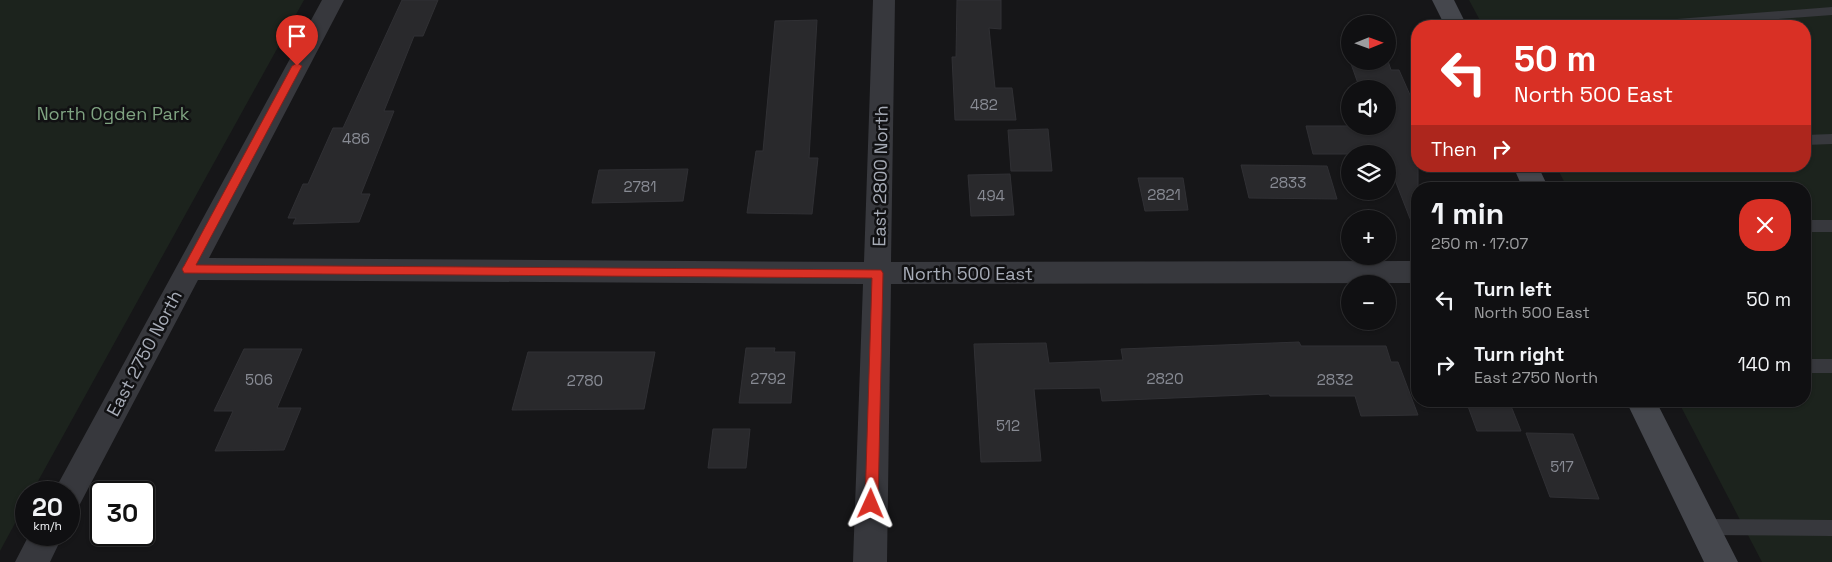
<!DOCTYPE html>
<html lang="en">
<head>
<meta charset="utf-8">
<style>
	body { margin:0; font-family:"Space Grotesk",sans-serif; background:#19191b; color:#f1f3f6; height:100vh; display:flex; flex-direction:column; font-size:19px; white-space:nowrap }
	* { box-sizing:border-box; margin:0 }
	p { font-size:16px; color:#9c9d9f }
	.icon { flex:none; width:28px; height:28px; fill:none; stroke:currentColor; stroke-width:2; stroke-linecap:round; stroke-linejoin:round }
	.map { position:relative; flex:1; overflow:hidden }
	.drawer { position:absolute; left:1411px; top:182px; width:400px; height:225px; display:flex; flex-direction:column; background:#101012; border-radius:20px; box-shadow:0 1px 4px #0004,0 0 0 1px #303032 }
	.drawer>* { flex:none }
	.banner { position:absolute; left:1411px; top:20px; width:400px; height:152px; border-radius:20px; box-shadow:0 1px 4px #0004,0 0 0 1px #303032; background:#d93025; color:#fff; overflow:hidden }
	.needle { width:32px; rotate:89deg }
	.controls { position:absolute; left:1341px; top:15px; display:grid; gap:10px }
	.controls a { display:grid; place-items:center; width:55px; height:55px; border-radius:50%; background:#101012; box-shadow:0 1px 4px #0004,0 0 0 1px #303032; font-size:25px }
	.speed { position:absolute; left:15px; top:481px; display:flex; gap:10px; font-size:25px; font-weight:700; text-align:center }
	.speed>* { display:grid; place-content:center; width:65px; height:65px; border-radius:50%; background:#101012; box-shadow:0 1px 4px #0004,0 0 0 1px #303032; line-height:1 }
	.speed small { font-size:12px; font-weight:400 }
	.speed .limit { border:2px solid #111; border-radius:8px; background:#fff; color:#111 }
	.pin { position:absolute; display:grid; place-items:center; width:42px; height:42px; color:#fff; margin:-51px -21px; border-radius:50% 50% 50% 0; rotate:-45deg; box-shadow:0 0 5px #0007 }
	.pin .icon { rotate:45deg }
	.me { position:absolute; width:55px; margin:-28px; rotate:1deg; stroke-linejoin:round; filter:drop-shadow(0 0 4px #0008) }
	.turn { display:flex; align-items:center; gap:18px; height:105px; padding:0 20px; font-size:22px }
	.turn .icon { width:65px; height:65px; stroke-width:2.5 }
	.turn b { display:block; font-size:35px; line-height:42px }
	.then { display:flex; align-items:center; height:48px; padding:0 20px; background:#0003; gap:10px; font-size:19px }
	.round { display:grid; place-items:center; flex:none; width:52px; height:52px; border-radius:20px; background:#19191b }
	.overview { display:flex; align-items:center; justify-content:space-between; height:85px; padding:0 20px }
	h1 { font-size:30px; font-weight:700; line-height:38px }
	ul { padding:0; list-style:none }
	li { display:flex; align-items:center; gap:15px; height:65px; padding:0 20px }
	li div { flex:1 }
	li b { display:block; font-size:19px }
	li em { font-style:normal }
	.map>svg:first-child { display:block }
	.green { fill:#1c231d }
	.building { fill:#29292c; stroke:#303034 }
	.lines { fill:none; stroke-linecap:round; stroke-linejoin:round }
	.lane { fill:#37383d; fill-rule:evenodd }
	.street { fill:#37383d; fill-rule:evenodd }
	.secondary { fill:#45474d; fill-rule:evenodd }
	.route { fill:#d93025; stroke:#8d1f18 }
	.labels { text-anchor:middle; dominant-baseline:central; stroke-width:5; stroke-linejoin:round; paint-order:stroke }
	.number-label { font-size:15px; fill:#888b94 }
	.park-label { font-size:18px; fill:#7fa381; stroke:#111113 }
	.street-label { font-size:18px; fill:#a8adb8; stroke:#111113 }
</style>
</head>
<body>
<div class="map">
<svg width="1832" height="562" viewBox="0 0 1832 562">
	<rect width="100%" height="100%" fill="#161618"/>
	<!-- green -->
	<path class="green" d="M 0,0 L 304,0 L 32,492 L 26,492 L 26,503 L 0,551 Z
		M 1469,0 L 1832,0 L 1832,562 L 1762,562 L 1678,401 L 1805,401 L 1805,189 L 1568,189 L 1556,166 L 1805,166 L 1805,26 L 1483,26 Z"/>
	<!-- building -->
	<path class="building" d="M 402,0 L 438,0 L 423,36 L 414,36 L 384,111 L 394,111 L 361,194 L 370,194 L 359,222 L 293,224 L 296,218 L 288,218 L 303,184 L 308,184 L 333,128 L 343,128 Z
		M 957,0 L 1001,0 L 1001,29 L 989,28 L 995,88 L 1012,88 L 1016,120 L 955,120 L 952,57 L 956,57 Z
		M 817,20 L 809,158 L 818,158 L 812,214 L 747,213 L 756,151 L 763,151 L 775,21 Z
		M 1350,61 L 1388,61 L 1391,70 L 1399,70 L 1418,113 L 1418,234 L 1416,234 L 1388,162 L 1388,154 L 1313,154 L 1306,126 L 1388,126 L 1388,89 L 1360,89 Z
		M 1048,129 L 1052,171 L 1011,171 L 1008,130 Z
		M 1241,165 L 1327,166 L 1337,199 L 1249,198 Z
		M 688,169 L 683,201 L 592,203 L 599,170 Z
		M 1010,174 L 1014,215 L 971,216 L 968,175 Z
		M 1138,178 L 1183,178 L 1188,210 L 1145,211 Z
		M 1299,342 L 1301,346 L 1386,346 L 1391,362 L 1398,362 L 1418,415 L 1361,416 L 1355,396 L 1270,396 L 1269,394 L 1102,401 L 1100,388 L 1034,389 L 1041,461 L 981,462 L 974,344 L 1046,343 L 1049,363 L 1123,360 L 1121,349 Z
		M 746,348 L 775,348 L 774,352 L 795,352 L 791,403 L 739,403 Z
		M 244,349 L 302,349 L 277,408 L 301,408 L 284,450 L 215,451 L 233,411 L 214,411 Z
		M 528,352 L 655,352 L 644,409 L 512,410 Z
		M 1466,401 L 1509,401 L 1521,431 L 1477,431 Z
		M 713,429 L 750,429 L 746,468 L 708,468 Z
		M 1526,433 L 1573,434 L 1599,499 L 1550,497 Z"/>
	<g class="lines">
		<!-- lane -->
		<path class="lane" d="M 1832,7 L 1832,15 L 1686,26 L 1579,26 L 1585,22 L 1664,20 Z
			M 1832,134 L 1832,144 L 1805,145 L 1805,135 Z
			M 1805,220 L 1832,220 L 1832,232 L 1805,232 Z
			M 1805,359 L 1832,359 L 1832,373 L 1805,373 Z
			M 1703,519 L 1832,520 L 1832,536 L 1703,535 L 1697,533 L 1694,527 L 1697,521 Z"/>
		<!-- street -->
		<path class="street" d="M 322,0 L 344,0 L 209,258 L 864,262 L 873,0 L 895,0 L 891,262 L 1418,261 L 1418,283 L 891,284 L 887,562 L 853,562 L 863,284 L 198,280 L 80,504 L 69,509 L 69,492 L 54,492 L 58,484 Z
			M 29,535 L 63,535 L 50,562 L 15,562 Z"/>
		<!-- secondary -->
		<path class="secondary" d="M 1432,0 L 1454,0 L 1467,26 L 1445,26 Z
			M 1513,166 L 1538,166 L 1549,189 L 1523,189 Z
			M 1626,401 L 1656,401 L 1738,562 L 1704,562 Z"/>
	</g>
	<!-- route -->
	<path class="route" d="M 297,63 L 302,66 L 196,265 L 881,270 L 883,273 L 878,504 L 876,509 L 871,510 L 867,509 L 865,504 L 872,278 L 184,273 L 182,269 L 184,266 L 292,66 Z"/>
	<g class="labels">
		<!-- number labels -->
		<g class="number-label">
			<text x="984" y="104">482</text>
			<text x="356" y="138">486</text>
			<text x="1288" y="182">2833</text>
			<text x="640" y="186">2781</text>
			<text x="1164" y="194">2821</text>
			<text x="991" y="195">494</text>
			<text x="768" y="378">2792</text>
			<text x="1165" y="378">2820</text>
			<text x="259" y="379">506</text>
			<text x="1335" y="379">2832</text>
			<text x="585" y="380">2780</text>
			<text x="1008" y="425">512</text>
			<text x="1562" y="466">517</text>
		</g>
		<!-- park labels -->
		<g class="park-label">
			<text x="113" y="113">North Ogden Park</text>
		</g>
		<!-- street labels -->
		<g class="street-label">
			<text transform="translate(880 176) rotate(-89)">East 2800 North</text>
			<text x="968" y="273">North 500 East</text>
			<text transform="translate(144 353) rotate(-62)">East 2750 North</text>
		</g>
	</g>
</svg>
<div class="controls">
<a><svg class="needle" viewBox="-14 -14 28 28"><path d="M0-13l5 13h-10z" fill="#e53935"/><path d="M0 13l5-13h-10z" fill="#9c9d9f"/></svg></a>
<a><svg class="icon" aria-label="sound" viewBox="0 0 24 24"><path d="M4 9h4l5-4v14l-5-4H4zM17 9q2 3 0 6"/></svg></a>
<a><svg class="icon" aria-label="layers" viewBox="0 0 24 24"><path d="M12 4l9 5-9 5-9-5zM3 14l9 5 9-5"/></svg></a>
<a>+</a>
<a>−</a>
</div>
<div class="speed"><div>20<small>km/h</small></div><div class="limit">30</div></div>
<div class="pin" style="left:297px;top:66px;background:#d93025"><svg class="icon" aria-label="arrive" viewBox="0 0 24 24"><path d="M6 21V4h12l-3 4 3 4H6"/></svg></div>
<svg class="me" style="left:871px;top:504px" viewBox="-20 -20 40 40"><path d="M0-17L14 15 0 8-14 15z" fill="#d93025" stroke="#fff" stroke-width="4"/></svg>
<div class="banner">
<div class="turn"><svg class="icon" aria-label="left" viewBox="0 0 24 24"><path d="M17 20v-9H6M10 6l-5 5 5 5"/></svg><div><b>50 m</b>North 500 East</div></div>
<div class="then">Then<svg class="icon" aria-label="right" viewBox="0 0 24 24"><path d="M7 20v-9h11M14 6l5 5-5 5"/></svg></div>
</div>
<section class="drawer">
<div class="overview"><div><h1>1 min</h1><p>250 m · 17:07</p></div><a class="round" style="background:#d93025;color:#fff"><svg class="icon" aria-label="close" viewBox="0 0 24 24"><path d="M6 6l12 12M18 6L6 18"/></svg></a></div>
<ul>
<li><svg class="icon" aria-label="left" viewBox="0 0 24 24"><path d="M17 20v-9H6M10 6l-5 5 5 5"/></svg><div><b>Turn left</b><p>North 500 East</p></div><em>50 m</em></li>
<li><svg class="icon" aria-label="right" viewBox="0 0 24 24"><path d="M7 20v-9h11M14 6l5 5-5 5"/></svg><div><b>Turn right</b><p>East 2750 North</p></div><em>140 m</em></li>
</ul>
</section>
</div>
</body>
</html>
